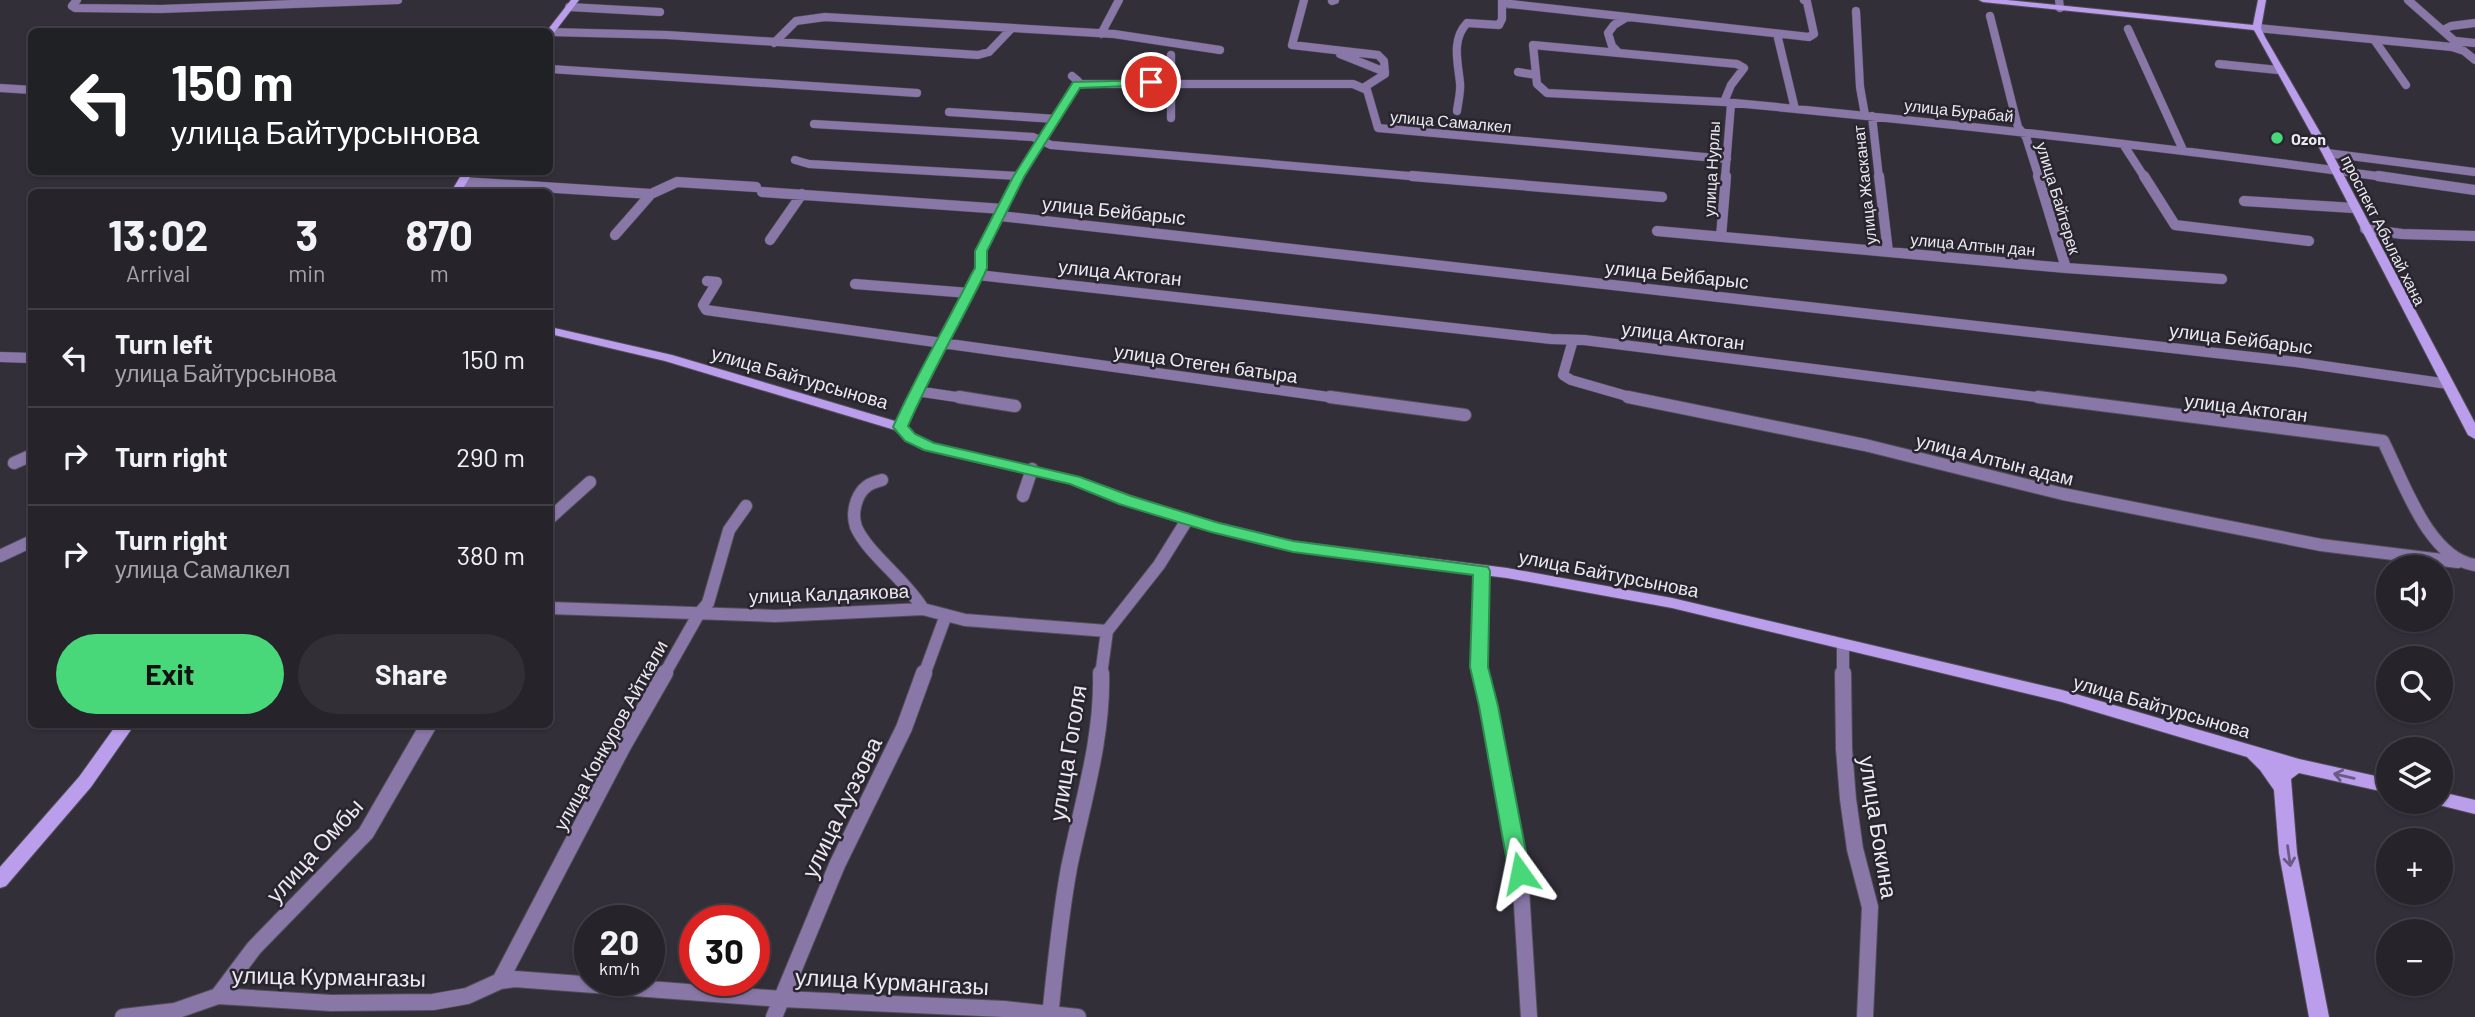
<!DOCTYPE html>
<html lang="en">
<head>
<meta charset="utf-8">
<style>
	body { margin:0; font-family:Barlow,sans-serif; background:#322f37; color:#f1f3f6; height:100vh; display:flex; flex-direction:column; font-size:26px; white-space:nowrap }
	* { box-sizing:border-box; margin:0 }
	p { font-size:23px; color:#a4a4a9 }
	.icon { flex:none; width:38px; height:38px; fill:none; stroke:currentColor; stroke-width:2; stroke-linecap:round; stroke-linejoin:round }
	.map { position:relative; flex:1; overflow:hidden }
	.details { position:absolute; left:28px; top:189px; width:525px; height:539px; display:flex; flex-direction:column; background:#26232b; border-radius:10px; box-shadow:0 2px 5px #0004,0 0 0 2px #424047 }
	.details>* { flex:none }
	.top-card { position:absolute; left:28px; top:28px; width:525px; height:147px; border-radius:10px; box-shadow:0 2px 5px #0004,0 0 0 2px #424047; background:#202124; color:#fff; overflow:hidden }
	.controls { position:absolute; left:2376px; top:555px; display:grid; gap:14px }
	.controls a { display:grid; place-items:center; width:77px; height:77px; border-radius:50%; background:#26232b; box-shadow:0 2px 5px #0004,0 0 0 2px #424047; font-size:35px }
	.speed { position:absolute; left:574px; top:905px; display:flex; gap:14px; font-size:35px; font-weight:700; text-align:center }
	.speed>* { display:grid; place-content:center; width:91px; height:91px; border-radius:50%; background:#26232b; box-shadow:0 2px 5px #0004,0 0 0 2px #424047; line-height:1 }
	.speed small { font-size:18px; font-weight:400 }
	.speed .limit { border:10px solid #d22; background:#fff; color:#111 }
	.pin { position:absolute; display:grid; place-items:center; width:60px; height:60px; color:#fff; margin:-30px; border:4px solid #fff; border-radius:50%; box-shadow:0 2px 7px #0007 }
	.me { position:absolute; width:77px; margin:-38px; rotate:348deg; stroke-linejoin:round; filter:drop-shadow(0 0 5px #0008) }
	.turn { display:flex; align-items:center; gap:24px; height:147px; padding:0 28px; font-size:32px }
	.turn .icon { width:91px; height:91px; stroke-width:2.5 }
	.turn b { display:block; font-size:49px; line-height:60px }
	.eta { display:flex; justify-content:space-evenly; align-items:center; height:119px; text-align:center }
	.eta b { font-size:42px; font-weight:700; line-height:49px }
	.cta { display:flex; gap:14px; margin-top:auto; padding:14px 28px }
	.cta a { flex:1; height:80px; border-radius:42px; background:#48d779; color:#111; font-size:28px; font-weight:700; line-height:80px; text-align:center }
	.cta a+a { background:#322f37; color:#f1f3f6 }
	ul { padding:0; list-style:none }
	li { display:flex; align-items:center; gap:21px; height:98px; padding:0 28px; border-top:2px solid #424047 }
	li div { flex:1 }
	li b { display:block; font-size:26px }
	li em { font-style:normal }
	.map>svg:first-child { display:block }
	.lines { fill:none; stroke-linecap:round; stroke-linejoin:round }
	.street-far3-casing { stroke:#504d56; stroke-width:9 }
	.street-far2-casing { stroke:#504d56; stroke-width:11 }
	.street-far1-casing { stroke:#504d56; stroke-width:14 }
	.street-casing { stroke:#504d56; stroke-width:18 }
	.secondary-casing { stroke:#504d56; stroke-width:2 }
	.street-far3 { stroke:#8877a7; stroke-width:8 }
	.street-far2 { stroke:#8877a7; stroke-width:10 }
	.street-far1 { stroke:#8877a7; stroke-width:12 }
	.street { stroke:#8877a7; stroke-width:16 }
	.secondary { fill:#ba9eeb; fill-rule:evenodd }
	.oneway { stroke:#6a5b84 }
	.route { fill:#48d779; stroke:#2f8c4f; stroke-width:2 }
	.poi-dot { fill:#48d779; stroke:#28252f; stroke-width:2.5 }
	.labels { text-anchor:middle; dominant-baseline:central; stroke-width:5; stroke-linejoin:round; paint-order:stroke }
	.far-street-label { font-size:16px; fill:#ebe9ef; stroke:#28252f }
	.far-poi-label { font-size:16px; font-weight:bold; fill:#ebe9ef; stroke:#28252f; text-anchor:start }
	.street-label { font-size:19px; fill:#ebe9ef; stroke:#28252f }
	.near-street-label { font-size:23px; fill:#ebe9ef; stroke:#28252f }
</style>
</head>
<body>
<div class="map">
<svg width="2475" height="1017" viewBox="0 0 2475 1017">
	<rect width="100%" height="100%" fill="#322f39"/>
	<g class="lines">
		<!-- street-far3 casing -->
		<g class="street-far3-casing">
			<path id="street-far3" d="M 77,0 L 72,6 L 75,8 L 161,9 L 398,0
				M 1304,0 L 1292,45 L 1378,55 L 1384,61 L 1385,74 L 1363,88
				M 1502,0 L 1502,3 L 1809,37 L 1814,34 L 1807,2 L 1804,0
				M 2059,0 L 2060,8
				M 2408,0 L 2458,44 L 2452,47
				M 1332,1 L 1335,0
				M 569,7 L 660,12
				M 1856,11 L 1860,87 L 1865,115
				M 1990,16 L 2018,127 L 2026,137 L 2039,178
				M 2257,28 L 2452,47 L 2464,51 L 2475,60
				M 2128,29 L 2183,150
				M 2443,30 L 2451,26 L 2475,23
				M 550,32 L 667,35 L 978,55 L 989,52 L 1011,29
				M 1101,34 L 1119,0
				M 1777,34 L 1795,109
				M 2375,41 L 2406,85
				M 2456,41 L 2475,43
				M 774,43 L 796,21 L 825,17 L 1114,34 L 1220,50
				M 1533,45 L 1737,64 L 1744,68 L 1731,85 L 1724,102 L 1547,93 L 1537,84 Z
				M 1618,52 L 1612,46 L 1608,33 L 1614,25 L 1627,17
				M 1340,54 L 1385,72
				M 1171,55 L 1171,118
				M 2219,64 L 2278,70
				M 550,69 L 917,93
				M 1518,72 L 1536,75
				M 1077,84 L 1353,84 L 1367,90 L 1378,128 L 1727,159
				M 0,88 L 32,90
				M 1724,102 C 1947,123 2169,147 2391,178
				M 1457,111 C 1458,102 1461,92 1460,83 C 1458,62 1451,40 1467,23 L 1499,25 L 1502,19 L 1502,3
				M 949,112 L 1056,119
				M 1872,116 L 1879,178
				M 814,124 L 1033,137 L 1051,145 L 1433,178
				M 2123,144 L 2145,178
				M 2327,153 L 2475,172
				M 795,160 L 809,164 L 1019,176
				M 1018,178 L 1078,81 L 1072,76
				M 1725,178 L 1731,104"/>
		</g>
		<!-- street-far2 casing -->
		<g class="street-far2-casing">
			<path id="street-far2" d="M 1412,176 L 1662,197
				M 1879,176 L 1888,252
				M 2038,176 L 2066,268
				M 2144,176 L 2175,225 L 2309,241
				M 2378,176 L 2475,190
				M 463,182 L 651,194 L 677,182 L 756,187
				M 762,192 L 1003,209
				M 2244,201 L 2354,208
				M 1000,216 L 2296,362 L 2448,384
				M 2365,229 L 2402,234 L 2475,236
				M 1657,231 L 2066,268 L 2222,279
				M 615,235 L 651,194
				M 1721,237 L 1726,176
				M 770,240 L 802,194
				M 978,275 L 1551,339 L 1584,340 L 2052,399
				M 707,281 L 717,282 L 703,305 L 706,310 L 1343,399
				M 855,284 L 969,293
				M 1573,340 L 1563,375 L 1571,380 L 1637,399
				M 0,357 L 32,358
				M 916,391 L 970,399
				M 913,399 L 978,275 L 981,268 L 981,251 L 1019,176"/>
		</g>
		<!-- street-far1 casing -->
		<g class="street-far1-casing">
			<path id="street-far1" d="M 959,397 L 1015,406
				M 1330,397 L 1465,415
				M 1628,397 L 1865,445 L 2063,494 L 2321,545 L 2458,562
				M 2038,397 L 2383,441 C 2403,480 2428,558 2475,565
				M 900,427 L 914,397
				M 14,463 L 32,455
				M 882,480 C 870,483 862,487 857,500 C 854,508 853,518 856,527 C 868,554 906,580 923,609
				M 1023,496 L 1032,469
				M 550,518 L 590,482
				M 0,556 L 32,541
				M 550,608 L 776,616 L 923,609 L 965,620 L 1107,631
				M 1843,645 L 1843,675
				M 664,675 L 698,615 L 708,603 L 729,530 L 746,506
				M 924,675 L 946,615
				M 1101,675 L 1107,631 L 1159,565 L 1187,520
				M 1481,675 L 1482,571"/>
		</g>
		<!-- street casing -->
		<g class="street-casing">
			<path id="street" d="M 1480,673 L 1489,706 L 1520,873 L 1529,1017
				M 1843,673 L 1844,749 L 1848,799 L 1855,849 L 1870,907 L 1865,1017
				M 500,981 L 623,746 L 665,673
				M 218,996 L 254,948 L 366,833 L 429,724
				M 123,1017 L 175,1011 L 218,996 L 331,1003 L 433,1002 L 467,996 L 500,981 L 515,979 L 782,999 L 1004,1009 L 1078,1017
				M 774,1017 L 837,865 L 904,728 L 924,673
				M 1050,1017 C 1055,967 1060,917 1069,868 C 1082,804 1103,739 1101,673"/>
		</g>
		<!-- secondary casing -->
		<g class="secondary-casing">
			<path id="secondary" d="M 571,0 L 579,0 L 553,34 L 550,34 L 550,32 L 546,32 Z
				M 1979,0 L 2007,0 L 2253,25 L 2258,0 L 2266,0 L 2261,28 L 2265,37 L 2332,153 L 2475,423 L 2475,439 L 2468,435 L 2322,153 L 2254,30 L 1983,2 Z
				M 463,172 L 473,172 L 461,192 L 451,192 Z
				M 550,327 L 672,355 L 905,424 L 915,434 L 933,444 L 1074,476 L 1190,516 L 1293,541 L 1507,568 L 1672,598 L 2062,690 L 2299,759 L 2389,779 L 2389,793 L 2299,773 L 2291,779 L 2297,853 L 2329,1017 L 2309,1017 L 2279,853 L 2274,790 L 2260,770 L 2247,757 L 2062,702 L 1672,608 L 1507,578 L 1293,551 L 1182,523 L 1071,484 L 924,450 L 905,440 L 895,430 L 665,361 L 550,334 Z
				M 117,724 L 135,724 L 91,787 L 6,886 L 0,888 L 0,867 L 79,777 Z
				M 2441,792 L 2475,800 L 2475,814 L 2435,804 L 2434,802 L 2441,802 Z"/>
		</g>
		<!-- street-far3 -->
		<use href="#street-far3" class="street-far3"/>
		<!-- street-far2 -->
		<use href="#street-far2" class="street-far2"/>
		<!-- street-far1 -->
		<use href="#street-far1" class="street-far1"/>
		<!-- street -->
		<use href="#street" class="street"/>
		<!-- secondary -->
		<use href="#secondary" class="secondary"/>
	</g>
	<!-- one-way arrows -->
	<defs><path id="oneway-shaft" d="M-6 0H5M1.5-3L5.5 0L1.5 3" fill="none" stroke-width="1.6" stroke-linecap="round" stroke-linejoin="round" transform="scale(1.75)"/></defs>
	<g class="oneway">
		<use href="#oneway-shaft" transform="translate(2344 776) rotate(-167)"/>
		<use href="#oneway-shaft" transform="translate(2289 856) rotate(82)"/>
	</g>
	<!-- route -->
	<path class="route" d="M 1155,80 L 1155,84 L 1151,85 L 1080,88 L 1024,177 L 987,251 L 987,268 L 984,275 C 959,326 930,375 908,426 L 915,434 L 934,443 L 1080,477 L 1131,496 L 1219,523 L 1293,541 L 1488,567 L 1490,571 L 1488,667 L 1498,706 L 1530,873 L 1527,879 L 1520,882 L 1512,879 L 1509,873 L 1479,706 L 1470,667 L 1473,575 L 1293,552 L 1211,532 L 1119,504 L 1070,484 L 924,450 L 905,441 L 893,427 C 916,375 946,326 971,275 L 975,268 L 975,251 L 1013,177 L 1073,82 Z"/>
	<!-- markers -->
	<circle class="poi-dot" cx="2277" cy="138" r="7"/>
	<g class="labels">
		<!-- far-street labels -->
		<g class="far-street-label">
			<text transform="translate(1959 110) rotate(6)">улица Бурабай</text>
			<text transform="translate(1451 121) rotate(5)">улица Самалкел</text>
			<text transform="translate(1711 169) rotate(-87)">улица Нурлы</text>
			<text transform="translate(1864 185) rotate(-96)">улица Жасканат</text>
			<text transform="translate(2059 198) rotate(73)">улица Байтерек</text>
			<text transform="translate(2384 230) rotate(63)">проспект Абылай хана</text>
			<text transform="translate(1973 244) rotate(5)">улица Алтын дан</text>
		</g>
		<!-- far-poi labels -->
		<g class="far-poi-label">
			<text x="2291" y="138">Ozon</text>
		</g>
		<!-- street labels -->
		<g class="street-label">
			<text transform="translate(1114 210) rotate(6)">улица Бейбарыс</text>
			<text transform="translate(1120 272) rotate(6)">улица Актоган</text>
			<text transform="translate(1677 274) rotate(6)">улица Бейбарыс</text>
			<text transform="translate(1683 335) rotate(7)">улица Актоган</text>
			<text transform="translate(2241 338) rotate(7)">улица Бейбарыс</text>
			<text transform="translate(1206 363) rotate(8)">улица Отеген батыра</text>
			<text transform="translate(800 377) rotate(16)">улица Байтурсынова</text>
			<text transform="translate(2246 407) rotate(7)">улица Актоган</text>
			<text transform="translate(1995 459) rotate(14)">улица Алтын адам</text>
			<text transform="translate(1609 573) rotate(11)">улица Байтурсынова</text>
			<text transform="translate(829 593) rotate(-2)">улица Калдаякова</text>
			<text transform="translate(2162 706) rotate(16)">улица Байтурсынова</text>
			<text transform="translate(610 735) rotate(-61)">улица Конкуров Айткали</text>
		</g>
		<!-- near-street labels -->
		<g class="near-street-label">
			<text transform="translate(1067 753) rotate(-81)">улица Гоголя</text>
			<text transform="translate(841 807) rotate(-64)">улица Ауэзова</text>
			<text transform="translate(1879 827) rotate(81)">улица Бокина</text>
			<text transform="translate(314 850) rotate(-48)">улица Омбы</text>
			<text transform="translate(329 976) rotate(1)">улица Курмангазы</text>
			<text transform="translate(892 981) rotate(3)">улица Курмангазы</text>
		</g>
	</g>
</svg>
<div class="controls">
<a><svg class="icon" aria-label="sound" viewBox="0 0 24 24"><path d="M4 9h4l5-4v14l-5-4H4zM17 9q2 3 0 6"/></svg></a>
<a><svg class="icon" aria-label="search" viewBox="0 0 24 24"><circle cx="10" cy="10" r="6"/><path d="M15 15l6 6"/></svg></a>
<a><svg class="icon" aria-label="layers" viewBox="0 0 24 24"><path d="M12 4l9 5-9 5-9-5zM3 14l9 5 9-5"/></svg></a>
<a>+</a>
<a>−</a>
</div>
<div class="speed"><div>20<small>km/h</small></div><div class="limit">30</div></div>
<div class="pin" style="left:1151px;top:82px;background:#d93025"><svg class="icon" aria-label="arrive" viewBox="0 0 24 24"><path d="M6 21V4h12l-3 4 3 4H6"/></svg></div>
<svg class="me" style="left:1520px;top:873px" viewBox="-20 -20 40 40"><path d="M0-17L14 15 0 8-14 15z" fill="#48d779" stroke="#fff" stroke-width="4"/></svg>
<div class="top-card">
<div class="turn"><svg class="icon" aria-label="left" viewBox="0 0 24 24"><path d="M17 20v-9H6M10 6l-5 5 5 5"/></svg><div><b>150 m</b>улица Байтурсынова</div></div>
</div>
<section class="details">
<div class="eta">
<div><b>13:02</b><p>Arrival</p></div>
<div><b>3</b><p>min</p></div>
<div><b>870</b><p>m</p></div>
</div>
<ul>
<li><svg class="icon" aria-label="left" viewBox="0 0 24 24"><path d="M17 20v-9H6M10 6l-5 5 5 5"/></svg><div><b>Turn left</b><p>улица Байтурсынова</p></div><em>150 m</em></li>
<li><svg class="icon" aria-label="right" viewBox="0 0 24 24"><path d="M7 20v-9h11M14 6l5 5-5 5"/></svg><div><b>Turn right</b></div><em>290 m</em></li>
<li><svg class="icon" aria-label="right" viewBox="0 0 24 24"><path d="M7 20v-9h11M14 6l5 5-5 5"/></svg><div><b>Turn right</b><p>улица Самалкел</p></div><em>380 m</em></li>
</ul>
<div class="cta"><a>Exit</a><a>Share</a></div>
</section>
</div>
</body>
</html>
